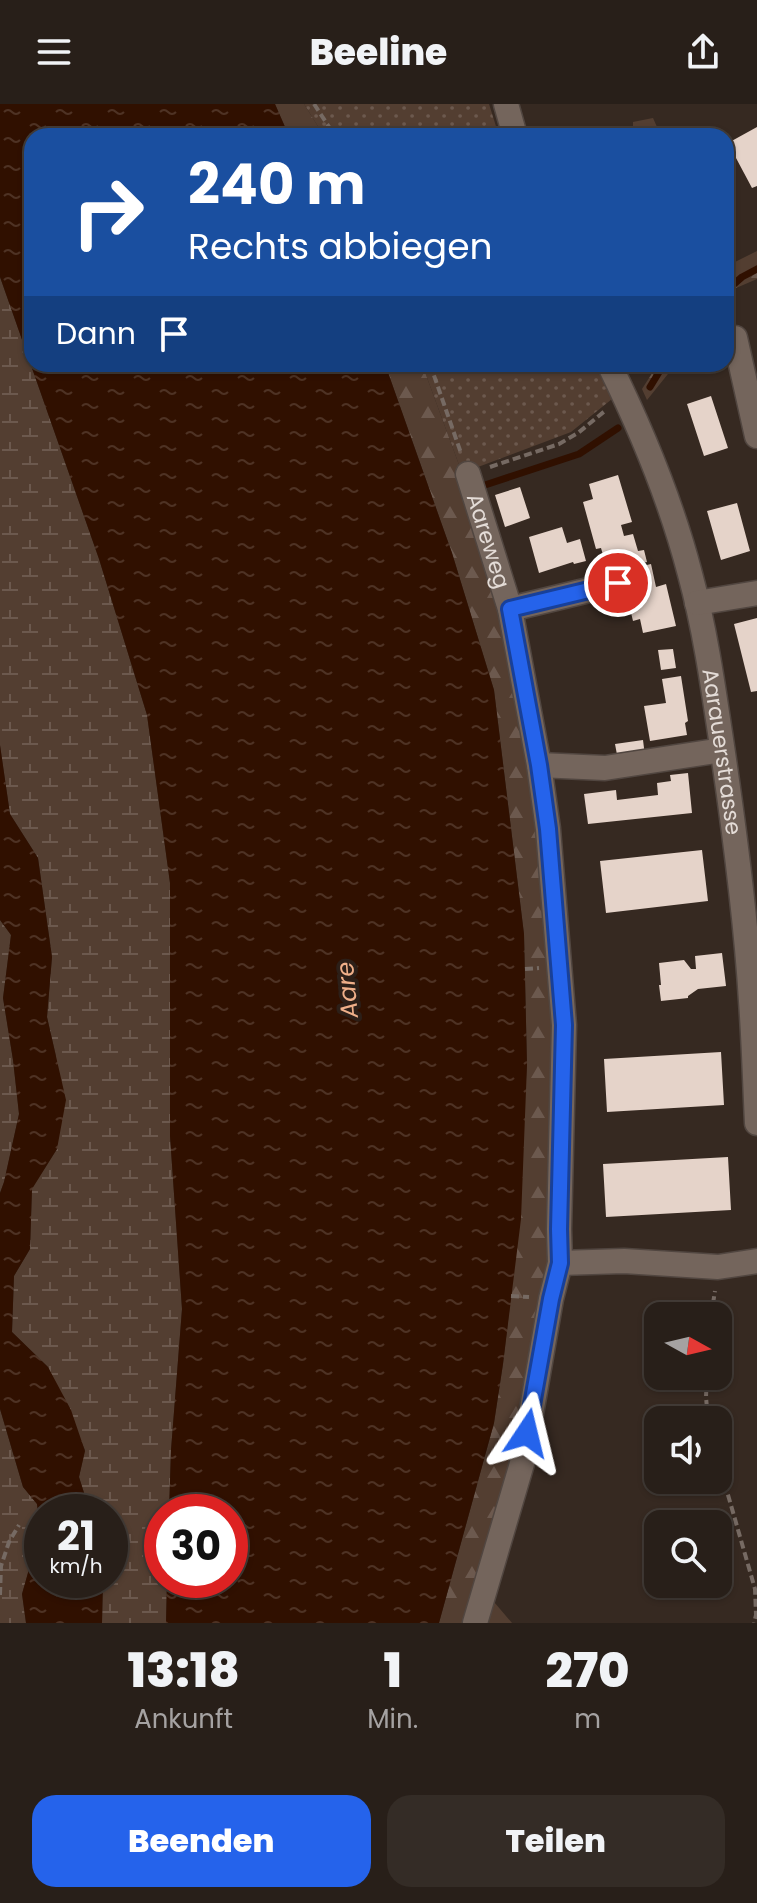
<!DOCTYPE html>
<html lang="de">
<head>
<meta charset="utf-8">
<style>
	body { margin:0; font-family:Poppins,sans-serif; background:#342c26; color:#f1f3f6; height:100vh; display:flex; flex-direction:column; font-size:30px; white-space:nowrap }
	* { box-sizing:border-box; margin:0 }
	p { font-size:26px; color:#a5a2a2 }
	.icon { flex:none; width:44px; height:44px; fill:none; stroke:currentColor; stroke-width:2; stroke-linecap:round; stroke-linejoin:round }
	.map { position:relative; height:1519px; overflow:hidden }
	.side { display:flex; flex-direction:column; background:#281f19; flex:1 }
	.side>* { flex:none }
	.hud { position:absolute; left:24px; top:24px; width:710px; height:244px; border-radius:24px; box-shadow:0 2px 6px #0004,0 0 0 2px #443d38; background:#1a4fa0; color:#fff; overflow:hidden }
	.needle { width:52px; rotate:98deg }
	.fabs { position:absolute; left:644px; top:1198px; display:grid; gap:16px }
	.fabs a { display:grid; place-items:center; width:88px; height:88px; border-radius:16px; background:#281f19; box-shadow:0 2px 6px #0004,0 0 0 2px #443d38; font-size:40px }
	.speed { position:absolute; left:24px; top:1390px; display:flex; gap:16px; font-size:40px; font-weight:700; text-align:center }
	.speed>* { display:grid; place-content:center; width:104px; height:104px; border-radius:50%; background:#281f19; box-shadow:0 2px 6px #0004,0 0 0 2px #443d38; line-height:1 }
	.speed small { font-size:20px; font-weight:400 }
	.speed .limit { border:12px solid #d22; background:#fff; color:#111 }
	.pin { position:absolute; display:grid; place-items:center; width:68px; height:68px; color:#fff; margin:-34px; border:4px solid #fff; border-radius:50%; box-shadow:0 2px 8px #0007 }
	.me { position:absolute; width:88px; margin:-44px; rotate:10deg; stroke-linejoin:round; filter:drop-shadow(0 0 6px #0008) }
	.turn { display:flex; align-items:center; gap:28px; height:168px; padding:0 32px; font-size:36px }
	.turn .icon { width:104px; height:104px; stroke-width:2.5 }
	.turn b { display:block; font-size:56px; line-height:68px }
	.then { display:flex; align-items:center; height:76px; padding:0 32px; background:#0003; gap:16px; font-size:30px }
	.eta { display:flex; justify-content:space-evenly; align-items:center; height:136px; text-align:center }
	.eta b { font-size:48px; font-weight:800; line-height:56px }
	.cta { display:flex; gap:16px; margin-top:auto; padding:16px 32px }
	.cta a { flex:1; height:92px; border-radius:24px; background:#2563eb; color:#fff; font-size:32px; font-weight:800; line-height:92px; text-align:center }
	.cta a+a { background:#342c26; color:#f1f3f6 }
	header { display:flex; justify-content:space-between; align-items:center; height:104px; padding:0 32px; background:#281f19; font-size:36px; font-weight:800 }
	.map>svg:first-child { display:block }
	.grass { fill:url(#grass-dots) }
	.forest { fill:url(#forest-firs) }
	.wetland { fill:url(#wetland-marsh) }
	.water { fill:url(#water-ripples) }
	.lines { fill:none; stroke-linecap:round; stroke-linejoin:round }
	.stream { stroke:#301000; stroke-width:7 }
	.building { fill:#e5d3c9 }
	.minor-casing { stroke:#514640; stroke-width:27 }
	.path { stroke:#766a63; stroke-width:4; stroke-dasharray:8 4; stroke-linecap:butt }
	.minor { stroke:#74655c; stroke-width:24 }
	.route-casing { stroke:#184099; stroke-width:20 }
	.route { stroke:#2563eb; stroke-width:14 }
	.labels { text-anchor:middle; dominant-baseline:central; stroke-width:8; stroke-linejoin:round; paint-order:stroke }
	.street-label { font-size:22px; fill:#e4dcd7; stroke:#2c1f18 }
	.water-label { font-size:24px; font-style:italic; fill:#efaf89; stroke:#2c1f18 }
</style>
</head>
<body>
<header><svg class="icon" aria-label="menu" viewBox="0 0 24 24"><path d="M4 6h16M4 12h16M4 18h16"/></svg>Beeline<svg class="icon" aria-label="share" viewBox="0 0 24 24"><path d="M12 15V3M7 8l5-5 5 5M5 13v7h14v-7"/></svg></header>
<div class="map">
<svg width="757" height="1519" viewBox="0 0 757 1519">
	<defs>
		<pattern id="grass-dots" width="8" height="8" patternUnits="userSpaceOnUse" patternTransform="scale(2)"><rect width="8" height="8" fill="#533e31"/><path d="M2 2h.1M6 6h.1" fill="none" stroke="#6c594e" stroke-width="1.8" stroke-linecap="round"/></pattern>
		<pattern id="forest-firs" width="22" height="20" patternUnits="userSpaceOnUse" patternTransform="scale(2)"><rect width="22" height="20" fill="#533e31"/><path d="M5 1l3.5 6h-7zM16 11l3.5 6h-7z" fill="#6c594e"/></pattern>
		<pattern id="wetland-marsh" width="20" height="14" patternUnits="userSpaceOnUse" patternTransform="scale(2)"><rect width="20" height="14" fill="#533e31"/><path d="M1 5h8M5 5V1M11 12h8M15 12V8" fill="none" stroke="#6c594e"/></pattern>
		<pattern id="water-ripples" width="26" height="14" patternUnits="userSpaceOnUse" patternTransform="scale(2)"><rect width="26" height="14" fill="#301000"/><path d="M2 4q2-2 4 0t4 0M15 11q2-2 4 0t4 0" fill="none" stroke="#4e3224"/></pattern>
	</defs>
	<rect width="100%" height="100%" fill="#362921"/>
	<!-- grass -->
	<path class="grass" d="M 304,0 L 489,0 L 499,32 L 324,32 Z
		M 422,260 L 594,260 L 612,295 L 571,328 L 462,369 Z"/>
	<!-- forest -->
	<path class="forest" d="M 275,0 L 304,0 L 324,32 L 289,32 Z
		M 653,14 L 661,32 L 633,32 L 633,18 Z
		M 757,147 L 757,175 L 736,184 L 726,198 L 726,157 L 733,159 Z
		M 385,260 L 422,260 L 462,369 L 504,514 L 531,655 L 553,924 L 549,1159 L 512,1360 L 477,1478 L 512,1519 L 439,1519 L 494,1319 L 503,1260 L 511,1192 L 527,961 L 524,830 L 494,586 L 452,449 Z
		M 658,260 L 676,260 L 647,296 L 642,285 Z"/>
	<!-- wetland -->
	<path class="wetland" d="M 0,173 L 99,455 L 147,611 L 170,779 L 170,1032 L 182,1205 L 171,1346 L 169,1408 L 162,1408 L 162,1476 L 167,1476 L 166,1519 L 102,1519 L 103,1476 L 110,1476 L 110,1408 L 98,1408 L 86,1395 L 79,1373 L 85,1346 L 48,1263 L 12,1228 L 14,1172 L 30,1145 L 32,1084 L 57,1045 L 56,952 L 47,913 L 52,853 L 38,754 L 10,710 L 0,641 Z
		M 0,816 L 11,831 L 3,894 L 13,956 L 19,1010 L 4,1078 L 0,1089 Z
		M 0,1305 L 23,1383 L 37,1400 L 40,1427 L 22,1490 L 26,1519 L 0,1519 Z"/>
	<!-- water -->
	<path class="water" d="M 0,0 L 275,0 L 289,32 L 32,32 L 32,260 L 385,260 L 452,449 L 494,586 L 524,830 L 527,961 L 521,1115 L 503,1260 L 494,1319 L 439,1519 L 166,1519 L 167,1476 L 230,1476 L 230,1408 L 169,1408 L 171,1346 L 182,1205 L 170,1032 L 170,779 L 147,611 L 99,455 L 0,173 Z
		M 0,641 L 10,710 L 38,754 L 52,853 L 47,913 L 66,996 L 57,1045 L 32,1085 L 30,1145 L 14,1172 L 12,1228 L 48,1263 L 71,1306 L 85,1347 L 79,1373 L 86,1395 L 98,1408 L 42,1408 L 42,1476 L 103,1476 L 102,1519 L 26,1519 L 22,1490 L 40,1426 L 37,1400 L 23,1383 L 0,1305 L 0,1089 L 4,1078 L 19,1010 L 13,956 L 3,894 L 11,831 L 0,816 Z"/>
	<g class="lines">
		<!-- stream -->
		<path class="stream" d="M 726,187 L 742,173 L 757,165
			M 650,283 L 664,260
			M 482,382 L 579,350 L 618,324"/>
	</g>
	<!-- building -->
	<path class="building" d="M 757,23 L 757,82 L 752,84 L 728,39 Z
		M 711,292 L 728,344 L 704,352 L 687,300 Z
		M 618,371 L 632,418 L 621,421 L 624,432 L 633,430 L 638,447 L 644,446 L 647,458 L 608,468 L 601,444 L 596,445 L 583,398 L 593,395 L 589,380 Z
		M 520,383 L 530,414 L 505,423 L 495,391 Z
		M 737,399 L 750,447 L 721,456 L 707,407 Z
		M 562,423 L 567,439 L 580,435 L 586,457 L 574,460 L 573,458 L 539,469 L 529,433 Z
		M 651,460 L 656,483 L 666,480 L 676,522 L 643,529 L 640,515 L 633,517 L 626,488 L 631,487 L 626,466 Z
		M 757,514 L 757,587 L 751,588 L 734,520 Z
		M 673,545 L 676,564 L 661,566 L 658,546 Z
		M 681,572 L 688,617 L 685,619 L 687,631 L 650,637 L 644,602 L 666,599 L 662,575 Z
		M 643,636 L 645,652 L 618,656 L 615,640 Z
		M 688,669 L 692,709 L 588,720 L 584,690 L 616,686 L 617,696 L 658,691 L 657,679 L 671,677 L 670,671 Z
		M 702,746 L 708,797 L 606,809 L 600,757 Z
		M 722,849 L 726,882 L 698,885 L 688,892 L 688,894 L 661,897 L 659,881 L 661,881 L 659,859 L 684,856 L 691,865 L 696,865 L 695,852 Z
		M 721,948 L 724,1001 L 607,1008 L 604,955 Z
		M 728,1053 L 731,1106 L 606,1113 L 603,1060 Z"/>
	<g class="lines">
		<!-- minor casing -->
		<g class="minor-casing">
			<g id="minor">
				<path d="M 506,0 L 515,32"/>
				<path d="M 735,234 L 757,332"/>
				<path id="s1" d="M 609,260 C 642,327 671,397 690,470 C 706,529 714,589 723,649 C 735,731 746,814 751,897 C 754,938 755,978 757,1019"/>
				<path id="s2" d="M 468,370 L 510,505 L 539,661 L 548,725 L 564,921 L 559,1125 L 560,1159 L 551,1195 L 523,1356 L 475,1519"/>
				<path d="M 697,499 L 757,489"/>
				<path d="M 510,505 L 618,479"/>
				<path d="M 539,661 L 605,664 L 722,646"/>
				<path d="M 560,1159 L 624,1157 L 718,1163 L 757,1157"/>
			</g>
		</g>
		<!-- path -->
		<path class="path" d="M 314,0 L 335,32
			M 430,260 L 461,349
			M 490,363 L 559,340 L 578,329 L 606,306
			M 525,865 L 539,864
			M 511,1192 L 529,1193
			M 711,1212 L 715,1187
			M 707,1272 L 706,1293 L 708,1316
			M 718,1356 L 755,1485 L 756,1511 L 754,1519
			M 0,1491 L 1,1462 L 9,1438 L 19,1421"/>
		<!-- minor -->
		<use href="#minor" class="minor"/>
	</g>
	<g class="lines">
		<!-- route casing -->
		<g class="route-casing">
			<path id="route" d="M 527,1329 L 551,1195 L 560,1159 L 559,1125 L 564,921 L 548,725 L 539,661 L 510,505 L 618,479"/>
		</g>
		<!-- route -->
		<use href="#route" class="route"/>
	</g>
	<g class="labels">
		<!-- street labels -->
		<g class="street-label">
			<text stroke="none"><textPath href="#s2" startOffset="70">Aareweg</textPath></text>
			<text stroke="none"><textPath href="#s1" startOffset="406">Aarauerstrasse</textPath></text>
		</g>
		<!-- water labels -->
		<g class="water-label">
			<text transform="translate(347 886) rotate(-95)">Aare</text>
		</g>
	</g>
</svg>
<div class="fabs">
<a><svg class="needle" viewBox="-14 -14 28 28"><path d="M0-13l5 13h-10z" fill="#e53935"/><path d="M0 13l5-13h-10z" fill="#a5a2a2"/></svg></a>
<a><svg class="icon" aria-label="sound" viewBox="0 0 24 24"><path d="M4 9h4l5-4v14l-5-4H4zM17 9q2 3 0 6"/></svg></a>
<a><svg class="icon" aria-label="search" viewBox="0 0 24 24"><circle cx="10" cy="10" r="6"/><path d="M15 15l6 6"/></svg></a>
</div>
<div class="speed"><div>21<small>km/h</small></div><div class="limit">30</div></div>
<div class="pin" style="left:618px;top:479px;background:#d93025"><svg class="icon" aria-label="arrive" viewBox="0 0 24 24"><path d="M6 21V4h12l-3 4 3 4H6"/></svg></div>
<svg class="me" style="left:527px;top:1329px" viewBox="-20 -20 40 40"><path d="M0-17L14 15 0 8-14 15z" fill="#2563eb" stroke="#fff" stroke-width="4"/></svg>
<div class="hud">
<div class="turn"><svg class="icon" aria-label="right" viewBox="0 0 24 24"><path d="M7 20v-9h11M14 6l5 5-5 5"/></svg><div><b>240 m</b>Rechts abbiegen</div></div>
<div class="then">Dann<svg class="icon" aria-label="arrive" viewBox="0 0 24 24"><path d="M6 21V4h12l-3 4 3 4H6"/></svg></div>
</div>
</div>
<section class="side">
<div class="eta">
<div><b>13:18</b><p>Ankunft</p></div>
<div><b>1</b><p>Min.</p></div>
<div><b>270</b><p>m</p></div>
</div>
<div class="cta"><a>Beenden</a><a>Teilen</a></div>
</section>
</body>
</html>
